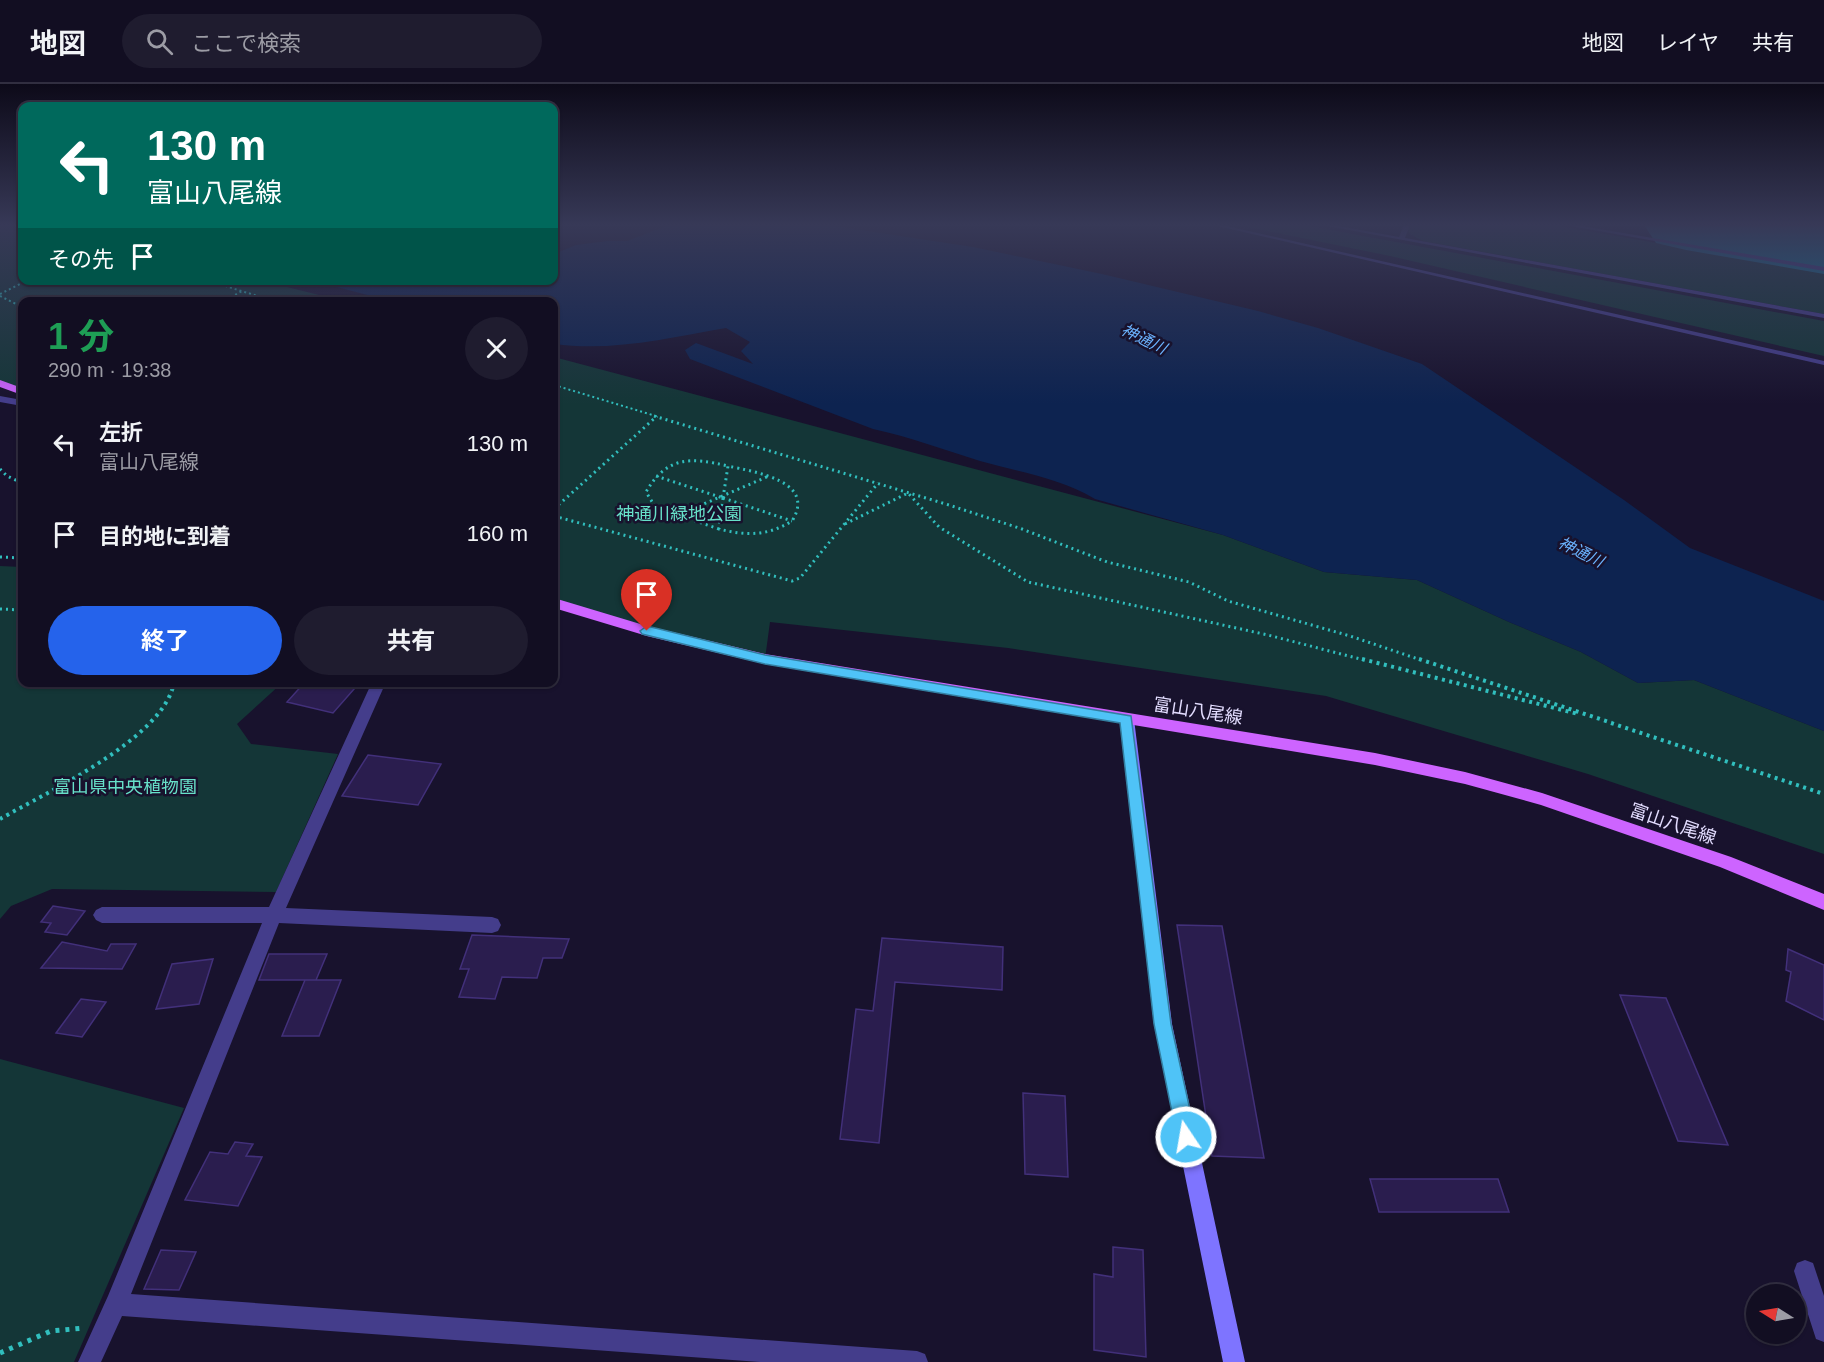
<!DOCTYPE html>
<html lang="ja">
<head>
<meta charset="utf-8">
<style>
	body { margin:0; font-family:Arial,"Noto Sans JP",sans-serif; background:#1f1c2f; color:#f1f3f6; height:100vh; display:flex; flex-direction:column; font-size:22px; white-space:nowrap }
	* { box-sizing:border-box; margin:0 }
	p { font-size:20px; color:#9c9ca5 }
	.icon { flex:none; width:33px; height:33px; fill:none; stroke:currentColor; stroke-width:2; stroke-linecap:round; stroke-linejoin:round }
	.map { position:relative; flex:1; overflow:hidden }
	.sheet { position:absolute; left:18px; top:213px; width:540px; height:390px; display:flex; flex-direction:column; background:#120e22; border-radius:12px; box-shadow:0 2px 4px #0004,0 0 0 2px #312e40 }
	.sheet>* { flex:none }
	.hud { position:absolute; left:18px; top:18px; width:540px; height:183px; border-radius:12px; box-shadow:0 2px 4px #0004,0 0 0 2px #312e40; background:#00695c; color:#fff; overflow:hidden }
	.needle { width:39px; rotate:281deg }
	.tools { position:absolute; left:1746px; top:1200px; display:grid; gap:12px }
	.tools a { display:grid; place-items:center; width:60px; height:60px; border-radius:50%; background:#120e22; box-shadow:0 2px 4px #0004,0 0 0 2px #312e40; font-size:30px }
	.pin { position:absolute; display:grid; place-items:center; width:51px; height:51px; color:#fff; margin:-62px -26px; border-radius:50% 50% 50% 0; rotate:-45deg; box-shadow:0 0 6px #0007 }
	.pin .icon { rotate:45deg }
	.me { position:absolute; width:66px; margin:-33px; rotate:348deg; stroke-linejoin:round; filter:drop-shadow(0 0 4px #0008) }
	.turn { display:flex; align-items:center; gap:21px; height:126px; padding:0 30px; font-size:27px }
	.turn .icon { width:78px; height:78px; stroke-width:2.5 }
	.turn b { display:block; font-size:42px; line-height:51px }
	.then { display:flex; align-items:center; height:57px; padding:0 30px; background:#0003; gap:12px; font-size:22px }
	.round { display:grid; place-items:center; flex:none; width:63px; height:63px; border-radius:32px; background:#1f1c2f }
	.overview { display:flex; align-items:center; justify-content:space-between; height:102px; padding:0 30px }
	h1 { font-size:36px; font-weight:700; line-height:45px; color:#1e9e55 }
	.primary-button { display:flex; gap:12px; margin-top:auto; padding:12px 30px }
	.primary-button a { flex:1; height:69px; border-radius:36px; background:#2563eb; color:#fff; font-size:24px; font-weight:700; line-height:69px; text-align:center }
	.primary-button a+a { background:#1f1c2f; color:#f1f3f6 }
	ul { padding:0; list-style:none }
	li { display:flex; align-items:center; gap:18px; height:90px; padding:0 30px }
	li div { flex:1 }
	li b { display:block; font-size:22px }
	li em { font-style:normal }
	header { display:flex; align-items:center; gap:36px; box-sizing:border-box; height:84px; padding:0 30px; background:#120e22; border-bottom:2px solid #312e40 }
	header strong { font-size:28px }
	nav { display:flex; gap:33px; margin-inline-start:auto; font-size:21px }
	.search { width:420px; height:54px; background:#1f1c2f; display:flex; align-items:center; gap:15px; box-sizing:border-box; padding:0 21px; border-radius:33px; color:#9c9ca5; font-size:22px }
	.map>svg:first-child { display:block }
	.green { fill:#143637 }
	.water { fill:#0d2350 }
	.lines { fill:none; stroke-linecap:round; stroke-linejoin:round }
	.runway { fill:#107696; fill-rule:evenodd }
	.building { fill:#2a1d4e; stroke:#42307a; stroke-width:1.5 }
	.path-far3 { stroke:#31bfbe; stroke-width:2; stroke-dasharray:2 3; stroke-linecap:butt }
	.path-far2 { stroke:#31bfbe; stroke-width:3; stroke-dasharray:2 4; stroke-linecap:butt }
	.path-far1 { stroke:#31bfbe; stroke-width:4; stroke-dasharray:3 4.5; stroke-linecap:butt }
	.path { stroke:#31bfbe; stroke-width:5; stroke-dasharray:4 6; stroke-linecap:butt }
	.lane { fill:#443d8b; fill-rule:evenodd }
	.street { fill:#443d8b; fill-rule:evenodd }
	.secondary { fill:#7e74ff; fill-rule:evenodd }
	.primary { fill:#cd64ff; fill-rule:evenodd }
	.route { fill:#4fc3f7; stroke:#337fa1; stroke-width:1.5 }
	.labels { text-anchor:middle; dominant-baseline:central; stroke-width:5; stroke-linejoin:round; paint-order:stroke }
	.far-water-label { font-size:16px; font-style:italic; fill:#6bb3ff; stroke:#18122d }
	.park-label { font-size:18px; fill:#67e1c9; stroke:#18122d }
	.street-label { font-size:18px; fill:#e3ddff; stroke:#18122d }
</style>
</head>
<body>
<header>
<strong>地図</strong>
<div class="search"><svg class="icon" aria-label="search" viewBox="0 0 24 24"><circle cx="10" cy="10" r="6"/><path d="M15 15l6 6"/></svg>ここで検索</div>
<nav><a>地図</a><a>レイヤ</a><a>共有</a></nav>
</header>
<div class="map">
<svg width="1824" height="1278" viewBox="0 0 1824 1278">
	<rect width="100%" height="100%" fill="#18122d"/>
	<!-- green -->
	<path class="green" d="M 0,141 L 22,141 L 22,196 L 263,197 L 343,217 L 22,218 L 22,308 L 0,299 Z
		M 1238,141 L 1304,141 L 1824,237 L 1824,272 L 1390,172 Z
		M 1410,141 L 1553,141 L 1824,188 L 1824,230 L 1423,157 L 1410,150 L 1408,146 Z
		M 554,273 L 1223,451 L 1324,488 L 1417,496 L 1509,538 L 1581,568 L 1638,599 L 1694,596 L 1824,647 L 1824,770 L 1588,690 L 1326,612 L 1008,564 L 770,538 L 765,575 L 647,547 L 554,519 Z
		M 0,482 L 22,483 L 22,598 L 282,599 L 237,640 L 251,660 L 338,670 L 276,808 L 52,805 L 11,822 L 0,835 Z
		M 0,975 L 184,1024 L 74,1278 L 0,1278 Z"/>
	<!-- water -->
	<path class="water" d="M 669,141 L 828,141 L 973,163 L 1102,190 L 1258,227 L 1318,244 L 1422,280 L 1624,416 L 1690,464 L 1824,517 L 1824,647 L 1694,596 L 1638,599 L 1581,568 L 1509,538 L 1417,496 L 1324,488 L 1223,451 L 1095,415 C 1060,394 1019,388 980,377 C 945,366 910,353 873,345 L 690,275 L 685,266 L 696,259 L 753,280 L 741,267 L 750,258 L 726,244 C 668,254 612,268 554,260 L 554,218 L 391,217 L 313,197 L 492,196 L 504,201 L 515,197 L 554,196 L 554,170 L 576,161 L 608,157 L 627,157 Z"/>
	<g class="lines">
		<!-- runway -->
		<path class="runway" d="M 1644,141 L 1824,141 L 1824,190 L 1686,166 L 1656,159 Z"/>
	</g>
	<!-- building -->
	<path class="building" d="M 305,598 L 331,598 L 355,604 L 333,629 L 287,618 Z
		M 368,671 L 441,680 L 418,721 L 342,712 Z
		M 53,822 L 85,827 L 67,851 L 45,848 L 51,839 L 41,838 Z
		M 1177,841 L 1222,842 L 1264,1074 L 1212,1072 Z
		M 472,851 L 569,855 L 562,874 L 543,874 L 537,894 L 502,893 L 495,915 L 459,913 L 469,885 L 460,885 Z
		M 882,854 L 1003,863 L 1002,906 L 895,898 L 879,1059 L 840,1055 L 856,925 L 873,927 Z
		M 62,858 L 107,867 L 111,860 L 136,860 L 122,885 L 41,884 Z
		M 1788,865 L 1824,881 L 1824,936 L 1786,917 L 1791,888 L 1786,886 Z
		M 269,870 L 327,870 L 316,896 L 259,896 Z
		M 213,875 L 199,920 L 156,925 L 172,880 Z
		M 305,896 L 341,896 L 319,952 L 282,952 Z
		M 1620,911 L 1666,914 L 1728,1061 L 1678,1057 Z
		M 81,915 L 106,918 L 82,953 L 56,949 Z
		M 1023,1009 L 1065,1012 L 1068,1093 L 1025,1090 Z
		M 235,1058 L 253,1060 L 246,1072 L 262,1073 L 238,1122 L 185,1116 L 210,1068 L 228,1070 Z
		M 1370,1095 L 1498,1095 L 1509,1128 L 1379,1128 Z
		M 1113,1163 L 1143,1166 L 1146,1273 L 1094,1266 L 1094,1190 L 1113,1193 Z
		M 161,1166 L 196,1168 L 179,1206 L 144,1205 Z"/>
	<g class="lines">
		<!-- path-far3 -->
		<path class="path-far3" d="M 15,141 L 22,143
			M 206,196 L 277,218
			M 0,210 L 28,196
			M 0,212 L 22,223
			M 222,218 L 242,207
			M 554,301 L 659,333"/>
		<!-- path-far2 -->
		<path class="path-far2" d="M 654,332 L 949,421 L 1022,445 L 1107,478 L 1189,498 L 1228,517 L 1350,552 L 1424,577
			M 0,385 L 7,392 L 22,399
			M 656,392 L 723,414
			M 723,414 L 792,437
			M 723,414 L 719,445 C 746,452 768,452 792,437
			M 723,414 L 728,382 C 755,388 817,397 792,437
			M 554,425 L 657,332
			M 678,431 L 654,421 L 646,408 C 667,372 690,373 728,382
			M 554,432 L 792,497 L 800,494 L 878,399
			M 845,440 L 908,409 L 939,443 L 1028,498 L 1268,551 L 1368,577
			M 719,445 L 678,431 L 769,392
			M 0,473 L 22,474
			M 0,525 L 22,526"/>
		<!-- path-far1 -->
		<path class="path-far1" d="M 1362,575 L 1578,630
			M 1419,575 L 1612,639
			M 1611,639 L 1824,710
			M 0,735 C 47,708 165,654 174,598"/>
		<!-- path -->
		<path class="path" d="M 0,1269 L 51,1247 L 85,1244"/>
		<!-- lane -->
		<path class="lane" d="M 1213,141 L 1222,141 L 1824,277 L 1824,281 Z
			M 1322,141 L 1333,141 L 1399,153 L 1404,141 L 1410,141 L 1405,154 L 1824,230 L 1824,234 Z
			M 1565,141 L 1576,141 L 1824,183 L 1824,187 Z"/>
		<!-- street -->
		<path class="street" d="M 0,312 L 22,316 L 22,322 L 0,318 Z
			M 372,598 L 386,598 L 286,824 L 492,833 L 498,835 L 501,841 L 498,847 L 492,849 L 279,839 L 131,1210 L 917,1267 L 925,1270 L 928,1278 L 760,1278 L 122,1232 L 101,1278 L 78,1278 L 108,1212 L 262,839 L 102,839 L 96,836 L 93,831 L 96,826 L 102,823 L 269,823 Z
			M 1805,1176 L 1813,1179 L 1824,1212 L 1824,1258 L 1816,1255 L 1794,1187 L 1797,1179 Z"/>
		<!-- secondary -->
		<path class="secondary" d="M 1127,629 L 1132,631 L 1134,635 L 1172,940 L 1245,1278 L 1223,1278 L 1154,940 L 1120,635 L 1122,631 Z"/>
		<!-- primary -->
		<path class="primary" d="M 0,296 L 22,304 L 22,311 L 0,303 Z
			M 554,514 L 647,542 L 765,570 L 1375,669 L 1465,688 L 1542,709 L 1731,773 L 1824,810 L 1824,826 L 1720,783 L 1541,721 L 1465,700 L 1375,681 L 765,580 L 647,552 L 554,524 Z"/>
	</g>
	<!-- sky -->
	<linearGradient id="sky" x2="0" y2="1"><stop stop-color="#0d0a19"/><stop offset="0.44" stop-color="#373957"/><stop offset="1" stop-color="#373957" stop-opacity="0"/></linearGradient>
	<rect width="1824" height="320" fill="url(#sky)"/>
	<!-- route -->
	<path class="route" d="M 647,542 L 765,571 L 1131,632 L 1171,940 L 1196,1053 L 1193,1059 L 1186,1062 L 1180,1059 L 1177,1053 L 1154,940 L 1120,639 L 765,580 L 642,550 L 640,547 Z"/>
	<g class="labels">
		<!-- far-water labels -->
		<g class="far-water-label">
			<text transform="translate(1144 255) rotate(26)">神通川</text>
			<text transform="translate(1581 468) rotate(26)">神通川</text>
		</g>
		<!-- park labels -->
		<g class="park-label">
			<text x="679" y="430">神通川緑地公園</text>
			<text x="125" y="703">富山県中央植物園</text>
		</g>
		<!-- street labels -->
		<g class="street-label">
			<text transform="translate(1198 627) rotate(9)">富山八尾線</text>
			<text transform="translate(1673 740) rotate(19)">富山八尾線</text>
		</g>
	</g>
</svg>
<div class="tools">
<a><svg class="needle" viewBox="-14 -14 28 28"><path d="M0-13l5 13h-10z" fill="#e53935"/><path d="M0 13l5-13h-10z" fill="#9c9ca5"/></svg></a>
</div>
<div class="pin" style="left:647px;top:547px;background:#d93025"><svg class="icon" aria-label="arrive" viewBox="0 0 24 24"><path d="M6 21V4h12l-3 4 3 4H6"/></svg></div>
<svg class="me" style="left:1186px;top:1053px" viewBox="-20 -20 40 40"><circle r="17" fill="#4fc3f7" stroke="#fff" stroke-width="3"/><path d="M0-11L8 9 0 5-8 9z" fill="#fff"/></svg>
<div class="hud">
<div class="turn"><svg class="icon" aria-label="left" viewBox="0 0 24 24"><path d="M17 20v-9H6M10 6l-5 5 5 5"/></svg><div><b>130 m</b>富山八尾線</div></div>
<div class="then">その先<svg class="icon" aria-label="arrive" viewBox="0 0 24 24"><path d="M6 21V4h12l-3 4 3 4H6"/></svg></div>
</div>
<section class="sheet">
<div class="overview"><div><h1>1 分</h1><p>290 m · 19:38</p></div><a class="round"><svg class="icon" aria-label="close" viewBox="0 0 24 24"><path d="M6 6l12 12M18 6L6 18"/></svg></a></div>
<ul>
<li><svg class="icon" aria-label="left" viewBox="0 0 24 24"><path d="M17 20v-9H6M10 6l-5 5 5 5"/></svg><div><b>左折</b><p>富山八尾線</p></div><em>130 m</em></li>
<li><svg class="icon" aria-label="arrive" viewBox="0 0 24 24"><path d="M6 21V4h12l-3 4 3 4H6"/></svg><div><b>目的地に到着</b></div><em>160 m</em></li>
</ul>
<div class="primary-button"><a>終了</a><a>共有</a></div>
</section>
</div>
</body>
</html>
